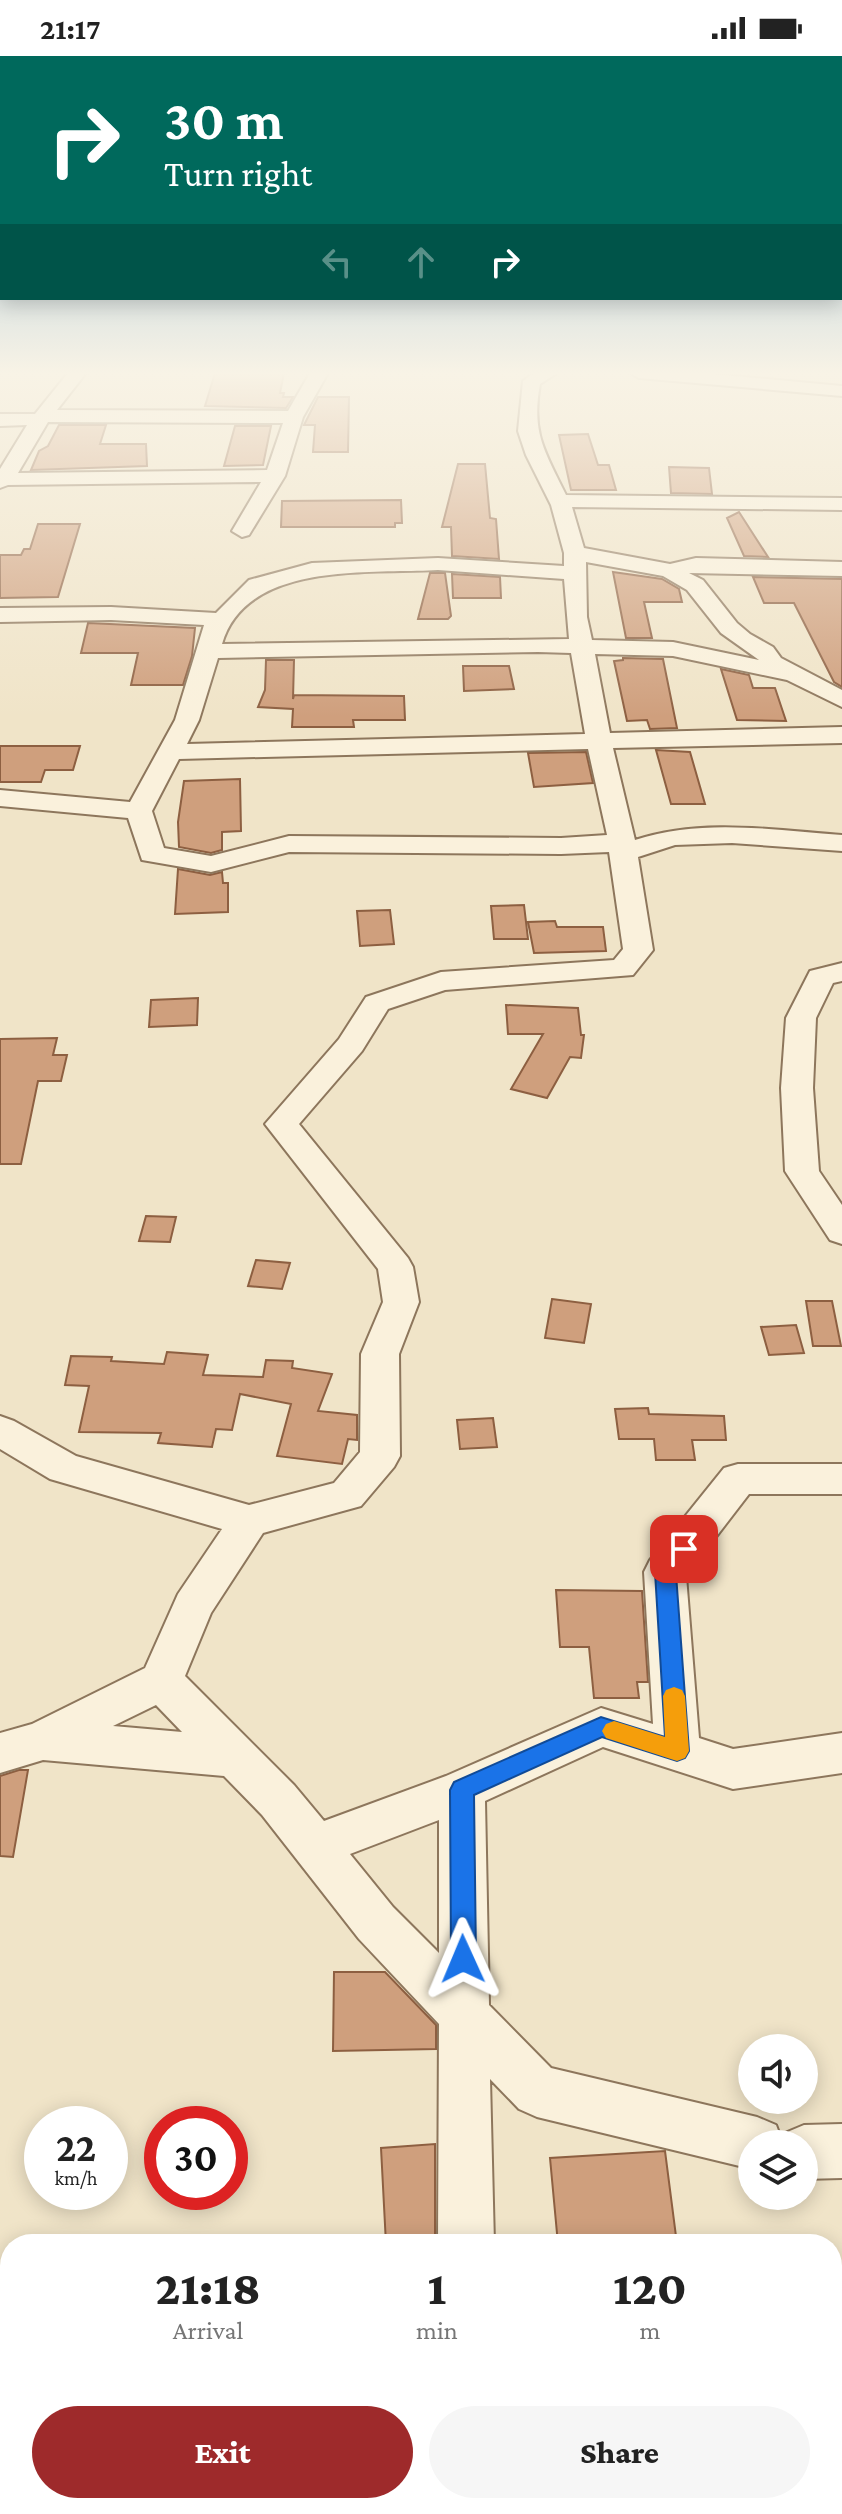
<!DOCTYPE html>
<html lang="en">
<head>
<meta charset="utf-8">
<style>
	body { margin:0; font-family:"Crimson Pro",serif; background:#f6f6f6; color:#222; height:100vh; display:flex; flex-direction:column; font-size:30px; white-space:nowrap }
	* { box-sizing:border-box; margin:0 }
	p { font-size:26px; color:#767676 }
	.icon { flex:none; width:44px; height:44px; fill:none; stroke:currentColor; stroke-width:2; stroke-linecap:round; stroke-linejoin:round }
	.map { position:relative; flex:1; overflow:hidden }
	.panel { position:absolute; left:0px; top:2178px; width:842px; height:280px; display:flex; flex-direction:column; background:#fff; border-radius:32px 32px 0 0; box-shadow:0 4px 20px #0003 }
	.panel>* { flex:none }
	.hud { position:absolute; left:0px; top:0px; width:842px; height:244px; box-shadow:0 4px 20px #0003; background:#00695c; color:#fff; overflow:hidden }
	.fabs { position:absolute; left:738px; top:1978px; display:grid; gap:16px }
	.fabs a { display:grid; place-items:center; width:80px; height:80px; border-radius:50%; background:#fff; box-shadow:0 4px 20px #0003; font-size:40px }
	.speed { position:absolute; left:24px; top:2050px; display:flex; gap:16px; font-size:40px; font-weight:700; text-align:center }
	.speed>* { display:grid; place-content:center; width:104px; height:104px; border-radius:50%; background:#fff; box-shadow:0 4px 20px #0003; line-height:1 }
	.speed small { font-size:20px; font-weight:400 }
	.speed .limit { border:12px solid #d22; background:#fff; color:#111 }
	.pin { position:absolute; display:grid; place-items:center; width:68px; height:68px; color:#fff; margin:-34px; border-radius:16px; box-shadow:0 4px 12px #0006 }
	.me { position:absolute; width:88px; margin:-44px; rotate:359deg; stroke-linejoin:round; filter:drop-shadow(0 0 6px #0008) }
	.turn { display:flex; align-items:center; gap:28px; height:168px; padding:0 32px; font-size:36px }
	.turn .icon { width:104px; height:104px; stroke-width:2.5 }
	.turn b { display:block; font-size:56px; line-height:68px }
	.lanes { display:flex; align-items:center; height:76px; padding:0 32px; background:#0003; justify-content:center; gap:40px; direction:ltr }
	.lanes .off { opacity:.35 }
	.eta { display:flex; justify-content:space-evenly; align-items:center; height:136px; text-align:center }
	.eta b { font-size:48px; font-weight:800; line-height:56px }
	.button { display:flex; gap:16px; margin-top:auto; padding:16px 32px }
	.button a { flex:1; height:92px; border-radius:48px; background:#9e2a2b; color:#fff; font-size:32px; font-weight:800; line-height:92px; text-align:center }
	.button a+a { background:#f6f6f6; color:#222 }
	.status { display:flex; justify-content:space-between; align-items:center; height:56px; padding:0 40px; background:#fff; direction:ltr }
	.status svg { height:22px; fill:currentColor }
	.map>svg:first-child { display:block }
	.building { fill:#cf9f7d; stroke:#8d5f41; stroke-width:2 }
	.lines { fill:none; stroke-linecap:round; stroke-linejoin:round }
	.minor-casing { stroke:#8d765c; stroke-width:4 }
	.minor { fill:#faf1dc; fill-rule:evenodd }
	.route { fill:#1a73e8; stroke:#114b97; stroke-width:2 }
	.slow { fill:#f59e0b }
</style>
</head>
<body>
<div class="status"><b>21:17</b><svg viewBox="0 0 49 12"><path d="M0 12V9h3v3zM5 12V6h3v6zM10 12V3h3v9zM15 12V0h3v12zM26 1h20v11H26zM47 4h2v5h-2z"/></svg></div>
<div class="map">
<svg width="842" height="2458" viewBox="0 0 842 2458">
	<rect width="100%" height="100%" fill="#f0e4c8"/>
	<!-- building -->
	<path class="building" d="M 215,317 L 284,317 L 280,337 L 284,337 L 283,341 L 293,341 L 286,352 L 205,350 Z
		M 318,341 L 349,341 L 348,396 L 313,396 L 315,369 L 304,369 Z
		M 59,369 L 106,369 L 100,388 L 146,388 L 147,410 L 31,414 L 39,395 L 48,390 Z
		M 235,370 L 271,370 L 263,409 L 224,410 Z
		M 588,378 L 598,409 L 609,409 L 616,434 L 571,434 L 559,379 Z
		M 458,408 L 485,408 L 490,462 L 496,463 L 499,503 L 452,500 L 451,471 L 442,471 Z
		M 669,411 L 709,412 L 712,438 L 671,437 Z
		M 401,444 L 402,467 L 395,467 L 395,471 L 281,471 L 282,445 Z
		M 739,456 L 768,501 L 744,500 L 727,462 Z
		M 38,468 L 80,468 L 58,541 L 0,542 L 0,499 L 21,499 L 24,493 L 30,493 Z
		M 613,516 L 662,523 L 679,533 L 682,546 L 644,546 L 652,582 L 626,582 Z
		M 430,517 L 445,517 L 451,560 L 448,563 L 418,563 Z
		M 452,518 L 500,521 L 501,542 L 453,542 Z
		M 753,521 L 842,523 L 842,631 L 834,626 L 794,547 L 764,547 Z
		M 88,567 L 195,572 L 192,600 L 183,629 L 131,629 L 138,597 L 81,597 Z
		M 623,602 L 663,603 L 677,672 L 650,673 L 647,664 L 627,665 L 614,605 L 623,604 Z
		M 266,604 L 294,604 L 293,643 L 294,639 L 404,640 L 405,664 L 353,664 L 354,671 L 292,671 L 293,653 L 258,651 L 265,634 Z
		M 463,610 L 509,610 L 514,633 L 464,635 Z
		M 721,613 L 749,619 L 753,632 L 775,632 L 786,665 L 737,664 Z
		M 0,690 L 80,690 L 73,714 L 45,714 L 41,726 L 0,726 Z
		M 656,694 L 690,696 L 705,748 L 671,748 Z
		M 586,696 L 593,727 L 534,731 L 528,697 Z
		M 240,723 L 241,775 L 222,776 L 222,794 L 211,797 L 179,791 L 178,766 L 184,725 Z
		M 178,813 L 210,819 L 222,816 L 223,827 L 228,827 L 228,856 L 175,858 Z
		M 524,849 L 528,883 L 494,883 L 491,850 Z
		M 390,854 L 394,888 L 360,890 L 357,855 Z
		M 555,865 L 557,871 L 603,871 L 606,895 L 534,897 L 528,866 Z
		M 198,942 L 197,969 L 149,971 L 151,944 Z
		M 506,949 L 578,952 L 581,979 L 584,979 L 581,1002 L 570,1001 L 547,1042 L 511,1033 L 543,978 L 508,978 Z
		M 57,982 L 53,999 L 67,999 L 61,1025 L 38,1025 L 21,1108 L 0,1108 L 0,983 Z
		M 146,1160 L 176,1161 L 170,1186 L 139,1185 Z
		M 256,1204 L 290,1207 L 282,1233 L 248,1230 Z
		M 552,1243 L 591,1248 L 584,1287 L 545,1282 Z
		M 806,1245 L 832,1245 L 841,1290 L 813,1290 Z
		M 796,1269 L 804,1297 L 769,1299 L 761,1271 Z
		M 167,1296 L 208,1299 L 203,1319 L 263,1321 L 266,1304 L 293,1305 L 292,1312 L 332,1318 L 318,1355 L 357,1359 L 357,1384 L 348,1383 L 342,1408 L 277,1400 L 291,1348 L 240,1338 L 232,1374 L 216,1373 L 212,1391 L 158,1387 L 161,1377 L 79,1376 L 89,1330 L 65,1329 L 71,1300 L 112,1301 L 111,1305 L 164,1308 Z
		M 648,1352 L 649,1358 L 724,1360 L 726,1384 L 692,1384 L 695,1404 L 656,1404 L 654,1383 L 619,1383 L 615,1353 Z
		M 493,1362 L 497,1391 L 460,1393 L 457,1364 Z
		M 556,1534 L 642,1535 L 648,1626 L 637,1626 L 639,1642 L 594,1642 L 589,1591 L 560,1591 Z
		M 19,1714 L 28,1714 L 13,1801 L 0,1800 L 0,1720 Z
		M 334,1916 L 385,1916 L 436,1969 L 436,1993 L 333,1995 Z
		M 435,2088 L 435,2185 L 386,2188 L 381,2092 Z
		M 665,2095 L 677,2188 L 558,2188 L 550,2102 Z"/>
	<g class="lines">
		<!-- minor casing -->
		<g class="minor-casing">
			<path id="minor" d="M 68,317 L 86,317 L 57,354 L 288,355 L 310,317 L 328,317 L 303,361 L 285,420 L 249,479 L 242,481 L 232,475 L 261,426 L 8,429 L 0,432 L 0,413 L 27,369 L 0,370 L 0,358 L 35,358 ZM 48,366 L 283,367 L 267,414 L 18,417 Z
				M 534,317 L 557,317 L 540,328 C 531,377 545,396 566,439 L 842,442 L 842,454 L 572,451 L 584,492 L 670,508 L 696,502 L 842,506 L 842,520 L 689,517 L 703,524 L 737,567 L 750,578 L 773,591 L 781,602 L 842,634 L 842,651 L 787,624 L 673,600 L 595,598 L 610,677 L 842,671 L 842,687 L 613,692 L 635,784 C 702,762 773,774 842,779 L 842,795 L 732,787 L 675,789 L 638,801 L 653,894 L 633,919 L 445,934 L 388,953 L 362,995 L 299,1068 L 408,1202 L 413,1211 L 419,1246 L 399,1298 L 400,1400 L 394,1411 L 361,1450 L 263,1477 L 211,1557 L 185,1620 L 294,1729 L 324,1765 L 446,1720 L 601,1652 L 653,1668 L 644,1516 L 650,1504 L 724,1412 L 738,1408 L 842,1408 L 842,1438 L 749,1438 L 686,1520 L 699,1682 L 733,1693 L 842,1677 L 842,1717 L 733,1733 L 603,1691 L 485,1745 L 489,1949 L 551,2012 L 757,2061 L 776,2069 L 782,2085 L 785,2077 L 804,2069 L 842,2068 L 842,2122 L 804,2123 L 804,2088 L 752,2088 L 752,2113 L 537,2061 L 519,2053 L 490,2023 L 494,2188 L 438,2188 L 439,1968 L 359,1883 L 262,1759 L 224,1720 L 43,1704 L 0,1717 L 0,1677 L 32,1668 L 145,1612 L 178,1538 L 222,1473 L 50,1423 L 0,1393 L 0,1360 L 14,1365 L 76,1400 L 249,1449 L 334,1427 L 360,1396 L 361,1298 L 383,1246 L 378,1213 L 265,1068 L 339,983 L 366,941 L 441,916 L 614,904 L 623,893 L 609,796 L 561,798 L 289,796 L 211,816 L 142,804 L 128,762 L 0,750 L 0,734 L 130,746 L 175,664 L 204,569 L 111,564 L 0,566 L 0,552 L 111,551 L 216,557 L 249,524 L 312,507 L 438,502 L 564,510 L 564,497 L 551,449 L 526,399 L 518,375 L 523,325 ZM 586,506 L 663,520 L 687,534 L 721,577 L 759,604 L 673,586 L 592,584 L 587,561 ZM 438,514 L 564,523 L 569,583 L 222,588 C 246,505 369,518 438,514 ZM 538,596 L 571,597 L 585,678 L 187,688 L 199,664 L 218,602 ZM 588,693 L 607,779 L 561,782 L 289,780 L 211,800 L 164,792 L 152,755 L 179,703 ZM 156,1649 L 182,1676 L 113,1670 ZM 439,1764 L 439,1897 L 393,1851 L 350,1798 Z
				M 630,317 L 701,317 L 842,330 L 842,340 L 639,322 Z
				M 842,907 L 842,925 L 833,927 L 816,962 L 813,1032 L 819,1115 L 842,1149 L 842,1188 L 830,1184 L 785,1115 L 781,1032 L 786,962 L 810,915 Z"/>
		</g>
		<!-- minor -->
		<use href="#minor" class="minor"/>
	</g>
	<!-- sky -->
	<linearGradient id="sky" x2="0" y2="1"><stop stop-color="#8fbad6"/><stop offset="0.48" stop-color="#f8f3e6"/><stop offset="1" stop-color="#f8f3e6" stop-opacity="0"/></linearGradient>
	<rect width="842" height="661" fill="url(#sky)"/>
	<!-- route -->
	<path class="route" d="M 684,1485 L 691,1487 L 694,1493 L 676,1518 L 689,1695 L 685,1702 L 677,1705 L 602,1681 L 474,1739 L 476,1903 L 472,1911 L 463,1915 L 455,1911 L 451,1903 L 450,1734 L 454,1726 L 601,1661 L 665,1681 L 655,1516 L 676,1487 Z"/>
	<!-- slow -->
	<path class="slow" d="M 674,1631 L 682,1634 L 685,1640 L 689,1695 L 685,1702 L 677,1705 L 606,1682 L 602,1675 L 606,1668 L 614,1665 L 665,1681 L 663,1640 L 666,1634 Z"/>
</svg>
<div class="fabs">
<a><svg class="icon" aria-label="sound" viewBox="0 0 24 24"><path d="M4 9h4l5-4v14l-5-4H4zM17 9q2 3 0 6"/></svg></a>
<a><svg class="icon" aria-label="layers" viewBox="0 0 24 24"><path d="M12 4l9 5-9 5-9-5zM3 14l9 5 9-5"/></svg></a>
</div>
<div class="speed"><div>22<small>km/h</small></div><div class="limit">30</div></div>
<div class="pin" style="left:684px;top:1493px;background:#d93025"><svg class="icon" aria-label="arrive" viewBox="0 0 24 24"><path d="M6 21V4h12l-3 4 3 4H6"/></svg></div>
<svg class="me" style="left:463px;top:1903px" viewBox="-20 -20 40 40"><path d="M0-17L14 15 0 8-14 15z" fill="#1a73e8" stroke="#fff" stroke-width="4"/></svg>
<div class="hud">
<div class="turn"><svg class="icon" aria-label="right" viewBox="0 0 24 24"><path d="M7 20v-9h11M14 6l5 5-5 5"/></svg><div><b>30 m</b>Turn right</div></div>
<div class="lanes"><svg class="icon off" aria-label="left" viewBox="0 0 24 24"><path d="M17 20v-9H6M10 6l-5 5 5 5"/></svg><svg class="icon off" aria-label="ahead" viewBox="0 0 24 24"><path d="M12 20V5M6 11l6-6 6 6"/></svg><svg class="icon" aria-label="right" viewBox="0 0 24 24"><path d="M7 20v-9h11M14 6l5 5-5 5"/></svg></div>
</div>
<section class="panel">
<div class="eta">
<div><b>21:18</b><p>Arrival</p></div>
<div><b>1</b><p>min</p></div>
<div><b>120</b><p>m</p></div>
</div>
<div class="button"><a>Exit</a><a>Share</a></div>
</section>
</div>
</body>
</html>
